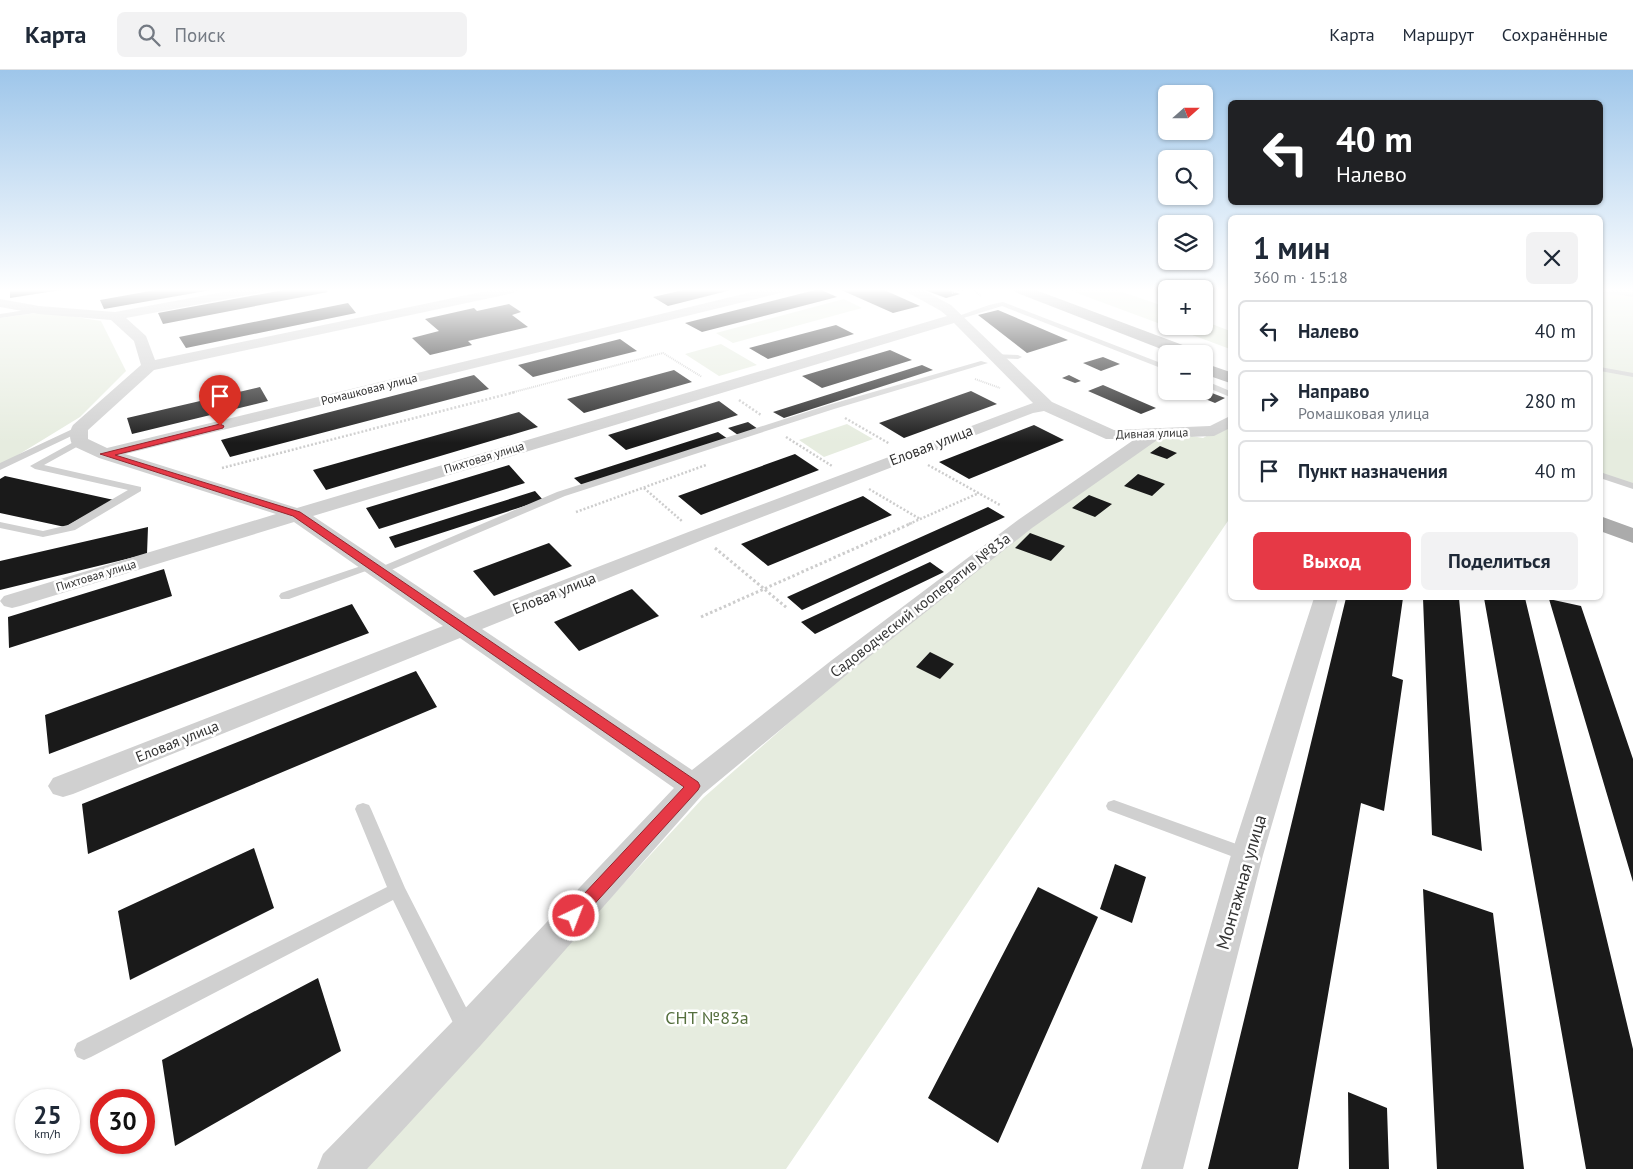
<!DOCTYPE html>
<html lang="ru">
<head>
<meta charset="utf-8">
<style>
	body { margin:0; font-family:"PT Sans",sans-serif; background:#f2f2f3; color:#1f2937; height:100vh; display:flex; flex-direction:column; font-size:19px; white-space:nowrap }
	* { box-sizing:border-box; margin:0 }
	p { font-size:16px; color:#747a83 }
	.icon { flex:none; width:28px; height:28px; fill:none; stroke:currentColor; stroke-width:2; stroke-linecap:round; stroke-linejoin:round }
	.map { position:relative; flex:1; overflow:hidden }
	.drawer { position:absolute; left:1228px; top:145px; width:375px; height:385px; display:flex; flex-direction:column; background:#fff; border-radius:8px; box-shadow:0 1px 4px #0004 }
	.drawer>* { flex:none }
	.guide { position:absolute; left:1228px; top:30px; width:375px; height:105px; border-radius:8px; box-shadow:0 1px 4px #0004; background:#202124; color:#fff; overflow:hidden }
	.needle { width:32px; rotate:69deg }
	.tools { position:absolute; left:1158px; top:15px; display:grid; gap:10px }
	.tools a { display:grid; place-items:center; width:55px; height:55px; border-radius:8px; background:#fff; box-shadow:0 1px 4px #0004; font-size:25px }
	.speed { position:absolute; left:15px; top:1019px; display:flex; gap:10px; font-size:25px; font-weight:700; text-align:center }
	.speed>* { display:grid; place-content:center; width:65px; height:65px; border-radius:50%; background:#fff; box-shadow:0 1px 4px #0004; line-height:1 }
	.speed small { font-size:12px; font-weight:400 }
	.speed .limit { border:8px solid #d22; background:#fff; color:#111 }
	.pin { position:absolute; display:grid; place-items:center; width:42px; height:42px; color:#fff; margin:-51px -21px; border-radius:50% 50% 50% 0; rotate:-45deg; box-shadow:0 0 5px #0007 }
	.pin .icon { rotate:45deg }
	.me { position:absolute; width:55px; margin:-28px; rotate:43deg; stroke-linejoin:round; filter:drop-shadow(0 0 4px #0008) }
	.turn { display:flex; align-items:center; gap:18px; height:105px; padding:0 25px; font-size:22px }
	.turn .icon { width:65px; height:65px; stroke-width:2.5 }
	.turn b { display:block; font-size:35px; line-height:42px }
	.round { display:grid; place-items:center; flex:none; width:52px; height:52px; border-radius:8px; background:#f2f2f3 }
	.head { display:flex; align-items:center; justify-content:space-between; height:85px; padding:0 25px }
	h1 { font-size:30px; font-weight:600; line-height:38px }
	.button { display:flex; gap:10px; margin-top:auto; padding:10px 25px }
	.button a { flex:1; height:58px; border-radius:8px; background:#e63946; color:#fff; font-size:20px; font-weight:600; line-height:58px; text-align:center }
	.button a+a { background:#f2f2f3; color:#1f2937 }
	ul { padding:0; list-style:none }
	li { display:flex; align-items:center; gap:15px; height:62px; margin:0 10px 8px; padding:0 15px; border:2px solid #e0e1e3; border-radius:8px }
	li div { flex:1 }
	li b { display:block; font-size:19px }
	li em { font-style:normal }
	header { display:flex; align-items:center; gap:30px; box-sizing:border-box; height:70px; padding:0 25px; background:#fff; border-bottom:1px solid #e0e1e3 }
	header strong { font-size:24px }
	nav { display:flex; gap:28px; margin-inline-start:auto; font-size:18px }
	.search { width:350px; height:45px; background:#f2f2f3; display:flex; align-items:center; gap:12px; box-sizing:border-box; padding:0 18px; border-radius:8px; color:#747a83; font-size:19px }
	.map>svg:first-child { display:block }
	.green { fill:#e6ecdf }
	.building { fill:#1a1a1a }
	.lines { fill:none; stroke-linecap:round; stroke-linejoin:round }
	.path-far2 { stroke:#cdcdcd; stroke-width:2; stroke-dasharray:1 1; stroke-linecap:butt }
	.path-far1 { stroke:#cdcdcd; stroke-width:2.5; stroke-dasharray:2 2; stroke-linecap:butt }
	.path { stroke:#cdcdcd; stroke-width:3; stroke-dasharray:2.5 2.5; stroke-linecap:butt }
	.service { fill:#d0d0d0; fill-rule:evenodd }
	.minor { fill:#d0d0d0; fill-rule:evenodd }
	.primary { fill:#ababab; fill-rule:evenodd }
	.route { fill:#e63946; stroke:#96252e }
	.labels { text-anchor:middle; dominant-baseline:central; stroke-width:5; stroke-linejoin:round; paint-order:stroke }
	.far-street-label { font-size:12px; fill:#333; stroke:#fff }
	.street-label { font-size:15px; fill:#333; stroke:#fff }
	.near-street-label { font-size:18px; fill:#333; stroke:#fff }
	.near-park-label { font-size:18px; fill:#56703f; stroke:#fff }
</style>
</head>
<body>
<header>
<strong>Карта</strong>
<div class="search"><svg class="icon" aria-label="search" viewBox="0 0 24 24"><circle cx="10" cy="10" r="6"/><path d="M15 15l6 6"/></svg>Поиск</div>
<nav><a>Карта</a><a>Маршрут</a><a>Сохранённые</a></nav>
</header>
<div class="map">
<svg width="1633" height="1099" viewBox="0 0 1633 1099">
	<rect width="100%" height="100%" fill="#fff"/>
	<!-- green -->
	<path class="green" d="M 1066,219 L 1114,219 L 1166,237 L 1166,256 Z
		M 1600,219 L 1633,219 L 1633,417 L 1600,405 Z
		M 844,229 L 862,238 L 733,273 L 716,263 Z
		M 44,242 L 101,251 L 126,301 L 80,347 L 0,396 L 0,248 Z
		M 1204,251 L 1230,261 L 1230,279 L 1168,256 L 1204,256 Z
		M 721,274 L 757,295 L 719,306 L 685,284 Z
		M 1230,353 L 1230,448 L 786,1099 L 359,1099 L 703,728 L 848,601 L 1027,457 L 1163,361 L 1203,368 Z
		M 847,354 L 873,369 L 824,387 L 799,370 Z"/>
	<!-- building -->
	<path class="building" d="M 17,219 L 61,219 L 61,220 L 10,228 L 10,220 Z
		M 161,219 L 211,220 L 104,239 L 100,230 Z
		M 289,219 L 325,219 L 328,222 L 163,254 L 158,243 Z
		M 688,219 L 735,219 L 668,236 L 653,227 Z
		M 819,219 L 837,227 L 702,262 L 685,253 Z
		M 839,219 L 882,219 L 920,236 L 893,243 Z
		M 922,219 L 946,219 L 960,224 L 946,228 Z
		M 348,233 L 356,243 L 186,278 L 179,267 Z
		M 509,234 L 521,242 L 512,245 L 528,257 L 468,271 L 472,275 L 430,285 L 412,268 L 439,261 L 425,249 L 474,238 L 477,241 Z
		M 998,240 L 1068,270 L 1027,283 L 978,245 Z
		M 836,255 L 854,264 L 768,289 L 749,278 Z
		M 620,269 L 637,281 L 533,307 L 518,295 Z
		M 890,280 L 912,290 L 822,318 L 802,306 Z
		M 1103,287 L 1120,294 L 1101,301 L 1083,293 Z
		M 922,295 L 933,300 L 784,348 L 773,342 Z
		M 674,300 L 692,312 L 584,343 L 567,329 Z
		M 474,305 L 489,319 L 230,387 L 221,370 Z
		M 1069,305 L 1081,311 L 1075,313 L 1062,308 Z
		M 1103,315 L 1156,338 L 1141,344 L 1088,321 Z
		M 260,317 L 268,331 L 132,364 L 127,348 Z
		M 1204,320 L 1225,328 L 1215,333 L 1186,321 Z
		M 971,321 L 997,334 L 904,368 L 879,353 Z
		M 719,331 L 738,345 L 626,380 L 608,365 Z
		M 519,342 L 538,357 L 326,420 L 313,400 Z
		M 748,352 L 758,359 L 738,365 L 728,358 Z
		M 1034,355 L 1064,370 L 969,409 L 939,392 Z
		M 718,362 L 728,369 L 583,416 L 574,408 Z
		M 1160,376 L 1177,383 L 1167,389 L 1150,383 Z
		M 795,384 L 819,400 L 701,445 L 678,426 Z
		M 509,395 L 525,413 L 379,459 L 366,438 Z
		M 1138,404 L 1165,414 L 1152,426 L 1124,416 Z
		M 5,406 L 114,430 L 65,457 L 0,443 L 0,409 Z
		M 535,421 L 543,430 L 395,478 L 389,467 Z
		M 1089,425 L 1112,434 L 1095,447 L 1072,438 Z
		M 863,426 L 892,445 L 768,496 L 741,474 Z
		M 988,437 L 1005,447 L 802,540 L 787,527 Z
		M 148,457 L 147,484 L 0,520 L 0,491 Z
		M 1030,463 L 1065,476 L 1051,491 L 1015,478 Z
		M 549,473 L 572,496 L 494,526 L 473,501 Z
		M 930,492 L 944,502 L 815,564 L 801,552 Z
		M 164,499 L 172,526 L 9,578 L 8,547 Z
		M 632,519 L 659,546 L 579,581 L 554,552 Z
		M 1346,528 L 1403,528 L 1392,606 L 1403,610 L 1384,741 L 1361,733 L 1298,1099 L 1208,1099 Z
		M 1423,528 L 1459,528 L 1482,781 L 1432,765 Z
		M 1484,528 L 1525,528 L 1633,979 L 1633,1099 L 1586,1099 Z
		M 1549,529 L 1581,536 L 1633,689 L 1633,812 Z
		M 352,534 L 369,563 L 49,684 L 45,645 Z
		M 930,582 L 954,594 L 940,609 L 916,597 Z
		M 416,601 L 437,637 L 88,784 L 82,734 Z
		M 254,778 L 274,838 L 130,910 L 118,841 Z
		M 1115,794 L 1146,807 L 1132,853 L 1100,839 Z
		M 1038,817 L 1098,847 L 998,1073 L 928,1028 Z
		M 1423,819 L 1493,843 L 1524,1099 L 1437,1099 Z
		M 318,908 L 341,981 L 175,1076 L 162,990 Z
		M 1348,1022 L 1387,1038 L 1389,1099 L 1349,1099 Z"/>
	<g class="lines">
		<!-- path-far2 -->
		<path class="path-far2" d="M 972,219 L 981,226
			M 952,223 L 964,219
			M 975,309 L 1000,318
			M 510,323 L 663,283 L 702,307"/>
		<!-- path-far1 -->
		<path class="path-far1" d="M 739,330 L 761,345
			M 845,348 L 890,374
			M 786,367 L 832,396
			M 928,395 L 1000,435
			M 222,398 L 515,322
			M 644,418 L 683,452
			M 869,419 L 920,449
			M 576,442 L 706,395
			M 909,454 L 979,423"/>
		<!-- path -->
		<path class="path" d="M 715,478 L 787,538
			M 701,547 L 912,453"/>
		<!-- service -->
		<path class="service" d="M 1600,219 L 1633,223 L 1633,227 L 1600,222 Z
			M 1003,232 L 1166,295 L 1166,300 L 1002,236 L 957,250 L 953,248 L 989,235 Z
			M 39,238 L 42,238 L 42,242 L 0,248 L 0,244 Z
			M 991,284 L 1018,285 L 1022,287 L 1018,289 L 994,288 L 991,288 Z
			M 981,291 L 988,293 L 834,339 L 565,426 L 384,503 L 376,503 L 374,501 L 376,499 L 557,422 L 828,335 Z
			M 1600,297 L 1633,303 L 1633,307 L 1600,301 Z
			M 1204,310 L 1230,321 L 1230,327 L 1204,316 Z
			M 79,356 L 84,359 L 82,361 L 0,400 L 0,393 Z
			M 79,369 L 82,370 L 82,374 L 44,395 L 141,417 L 141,421 L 75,460 L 43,467 L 0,458 L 0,452 L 43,461 L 68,455 L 128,420 L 35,399 L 30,396 Z
			M 1600,402 L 1633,413 L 1633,419 L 1600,408 Z
			M 370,493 L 374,494 L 376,496 L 374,498 L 289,529 L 281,529 L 279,526 L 281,523 Z
			M 1114,730 L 1253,780 L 1255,785 L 1253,790 L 1247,792 L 1108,740 L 1106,736 L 1108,732 Z
			M 363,733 L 369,735 L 371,739 L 405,818 L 473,951 L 476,958 L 473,965 L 466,968 L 459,965 L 393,830 L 91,987 L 84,990 L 77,987 L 74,980 L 77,973 L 387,817 L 355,739 L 357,735 Z"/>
		<!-- minor -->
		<path class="minor" d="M 240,219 L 265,219 L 259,223 L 126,248 L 146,266 L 155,290 L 496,219 L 519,219 L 513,223 L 154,300 L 88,360 L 88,369 L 107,378 L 764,219 L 785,219 L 784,222 L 125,384 L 297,438 L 947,246 L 941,241 L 907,222 L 906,219 L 921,219 L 951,235 L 1052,332 L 1114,360 L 1210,356 L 1230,346 L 1230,358 L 1214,366 L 1160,368 L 1032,458 L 850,602 L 703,724 L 481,975 L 367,1099 L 317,1099 L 323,1084 L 455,949 L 674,718 L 460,568 L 73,724 L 63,727 L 53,724 L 48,716 L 53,708 L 443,556 L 294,452 L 20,536 L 12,538 L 4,536 L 0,531 L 4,526 L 276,444 L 99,388 L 73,376 C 69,370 69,361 73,355 L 141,295 L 134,271 L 111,250 L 39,244 L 0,237 L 0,229 L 39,236 L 115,242 ZM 954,253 L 1033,333 L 691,461 L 465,548 L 313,446 ZM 1044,341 L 1106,369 L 1135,369 L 1018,450 L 832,590 L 692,700 L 482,559 L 705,469 L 1033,343 Z
			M 1314,528 L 1338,528 L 1263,785 L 1183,1099 L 1141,1099 L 1231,785 Z"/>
		<!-- primary -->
		<path class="primary" d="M 1013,219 L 1033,219 L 1196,280 L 1198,284 L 1174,284 L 1015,222 Z
			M 1204,293 L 1230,302 L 1230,313 L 1204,304 Z
			M 1600,446 L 1633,458 L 1633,473 L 1600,461 Z"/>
	</g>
	<!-- sky -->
	<linearGradient id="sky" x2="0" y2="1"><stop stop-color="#9ec6ea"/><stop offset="0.59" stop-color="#fff"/><stop offset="1" stop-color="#fff" stop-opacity="0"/></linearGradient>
	<rect width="1633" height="373" fill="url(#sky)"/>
	<!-- route -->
	<path class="route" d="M 220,354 L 224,356 L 223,358 L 115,385 L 300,442 L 698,712 L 700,716 L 698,720 L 579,851 L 574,853 L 568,851 L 566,846 L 568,841 L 684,717 L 293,446 L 100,384 Z"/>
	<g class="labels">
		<!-- far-street labels -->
		<g class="far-street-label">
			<text transform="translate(369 319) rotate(-14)">Ромашковая улица</text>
			<text transform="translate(1152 363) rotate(-2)">Дивная улица</text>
			<text transform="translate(484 387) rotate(-17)">Пихтовая улица</text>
			<text transform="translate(96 505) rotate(-17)">Пихтовая улица</text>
		</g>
		<!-- street labels -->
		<g class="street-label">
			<text transform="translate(931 375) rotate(-21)">Еловая улица</text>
			<text transform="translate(554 523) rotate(-22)">Еловая улица</text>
			<text transform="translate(920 535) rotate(-38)">Садоводческий кооператив №83а</text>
			<text transform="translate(177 671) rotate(-22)">Еловая улица</text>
		</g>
		<!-- near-street labels -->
		<g class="near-street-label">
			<text transform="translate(1241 812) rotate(-74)">Монтажная улица</text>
		</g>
		<!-- near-park labels -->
		<g class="near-park-label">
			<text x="707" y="947">СНТ №83а</text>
		</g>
	</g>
</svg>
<div class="tools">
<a><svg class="needle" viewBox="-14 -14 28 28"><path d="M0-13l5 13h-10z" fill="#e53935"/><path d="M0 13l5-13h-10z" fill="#747a83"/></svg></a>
<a><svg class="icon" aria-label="search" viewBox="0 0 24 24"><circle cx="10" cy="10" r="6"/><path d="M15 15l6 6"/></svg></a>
<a><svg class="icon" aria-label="layers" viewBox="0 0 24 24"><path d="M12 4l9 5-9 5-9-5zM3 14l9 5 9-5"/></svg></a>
<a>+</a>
<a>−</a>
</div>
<div class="speed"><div>25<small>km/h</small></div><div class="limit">30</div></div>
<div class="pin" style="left:220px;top:356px;background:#d93025"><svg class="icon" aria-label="arrive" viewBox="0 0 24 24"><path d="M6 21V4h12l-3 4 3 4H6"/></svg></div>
<svg class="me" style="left:574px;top:846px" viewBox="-20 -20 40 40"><circle r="17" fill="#e63946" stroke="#fff" stroke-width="3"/><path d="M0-11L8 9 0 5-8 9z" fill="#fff"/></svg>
<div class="guide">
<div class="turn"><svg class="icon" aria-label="left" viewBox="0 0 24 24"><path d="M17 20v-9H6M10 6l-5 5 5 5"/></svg><div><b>40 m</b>Налево</div></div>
</div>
<section class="drawer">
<div class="head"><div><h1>1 мин</h1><p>360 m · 15:18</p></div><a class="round"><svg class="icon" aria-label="close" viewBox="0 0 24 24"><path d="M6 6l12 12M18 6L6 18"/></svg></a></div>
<ul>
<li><svg class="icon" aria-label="left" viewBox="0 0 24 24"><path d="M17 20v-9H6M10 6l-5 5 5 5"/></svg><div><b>Налево</b></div><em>40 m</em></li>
<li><svg class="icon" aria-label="right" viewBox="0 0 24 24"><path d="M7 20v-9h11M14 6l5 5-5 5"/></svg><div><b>Направо</b><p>Ромашковая улица</p></div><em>280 m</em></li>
<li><svg class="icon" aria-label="arrive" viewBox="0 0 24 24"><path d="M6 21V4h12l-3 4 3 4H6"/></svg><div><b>Пункт назначения</b></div><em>40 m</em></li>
</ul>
<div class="button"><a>Выход</a><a>Поделиться</a></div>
</section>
</div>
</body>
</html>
